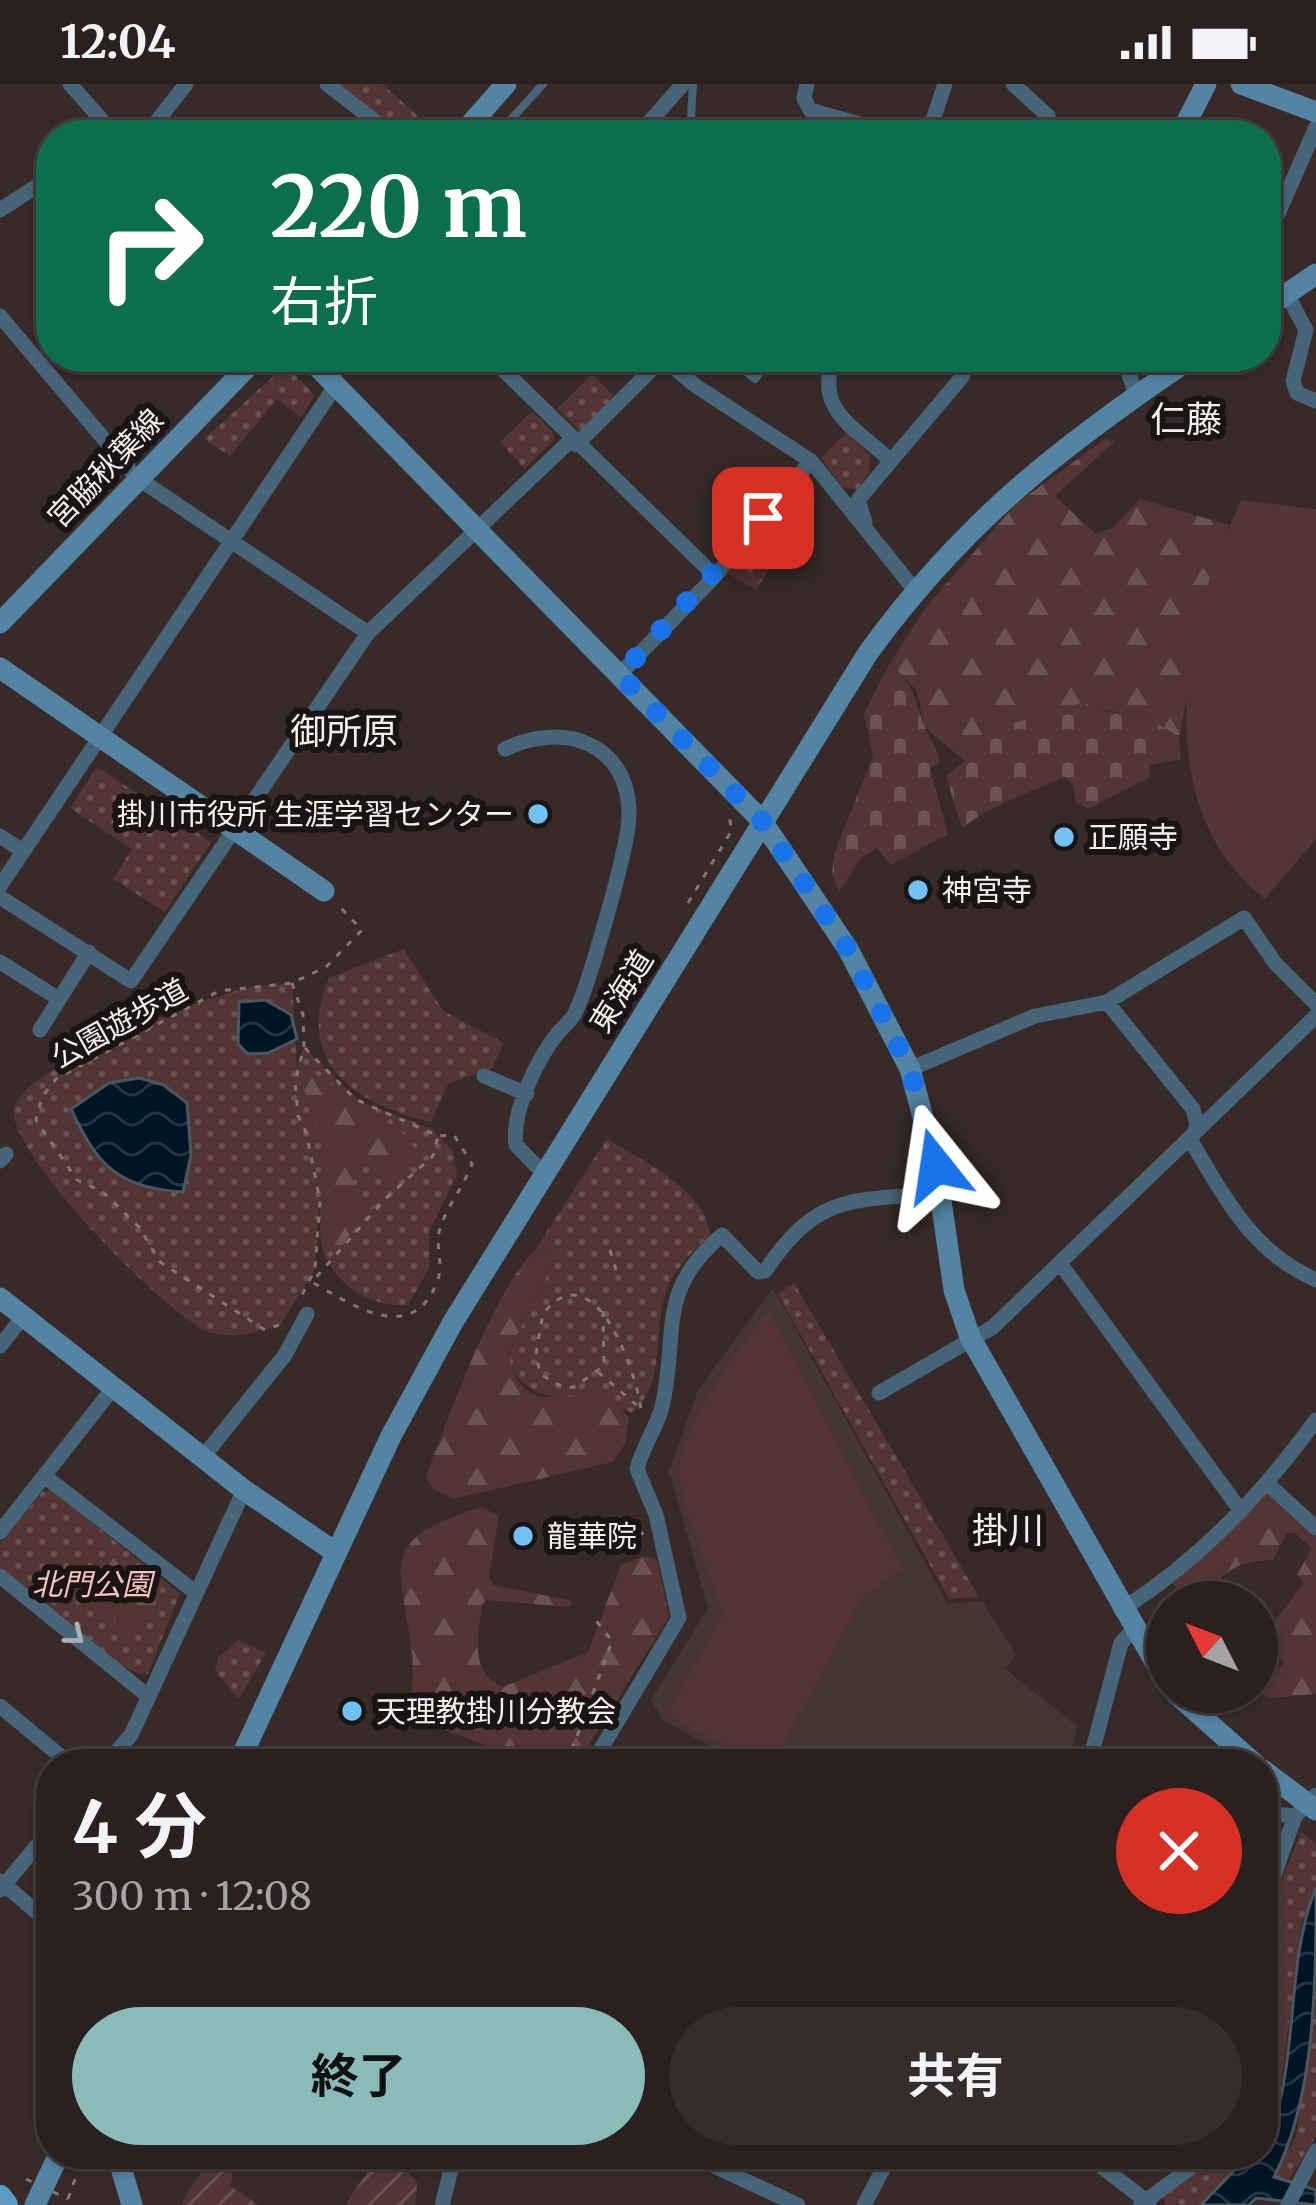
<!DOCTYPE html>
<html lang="ja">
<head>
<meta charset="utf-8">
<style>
	body { margin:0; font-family:Merriweather,"Noto Sans JP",serif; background:#352d2c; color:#f1f3f6; height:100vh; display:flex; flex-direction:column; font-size:45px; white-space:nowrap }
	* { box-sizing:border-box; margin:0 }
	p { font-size:39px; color:#a5a3a4 }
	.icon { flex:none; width:66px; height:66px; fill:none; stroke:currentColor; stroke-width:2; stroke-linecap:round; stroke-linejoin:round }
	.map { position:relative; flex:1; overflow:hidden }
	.panel { position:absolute; left:36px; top:1665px; width:1242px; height:420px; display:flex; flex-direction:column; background:#29201f; border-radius:48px; box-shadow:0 3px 9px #0004,0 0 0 3px #453e3d }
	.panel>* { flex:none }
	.top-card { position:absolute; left:36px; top:36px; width:1245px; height:252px; border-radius:48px; box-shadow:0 3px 9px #0004,0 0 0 3px #453e3d; background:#0b6e4f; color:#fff; overflow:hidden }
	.needle { width:78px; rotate:312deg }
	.controls { position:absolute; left:1146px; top:1497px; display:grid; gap:24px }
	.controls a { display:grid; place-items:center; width:132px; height:132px; border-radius:50%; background:#29201f; box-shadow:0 3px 9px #0004,0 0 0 3px #453e3d; font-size:60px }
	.pin { position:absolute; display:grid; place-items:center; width:102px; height:102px; color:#fff; margin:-51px; border-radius:24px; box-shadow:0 6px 18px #0006 }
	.me { position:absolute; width:132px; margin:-66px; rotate:345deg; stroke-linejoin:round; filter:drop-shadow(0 0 9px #0008) }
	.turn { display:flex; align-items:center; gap:42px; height:252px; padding:0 36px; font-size:54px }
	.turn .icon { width:156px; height:156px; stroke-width:2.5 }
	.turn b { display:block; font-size:84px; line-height:102px }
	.round { display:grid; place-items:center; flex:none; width:126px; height:126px; border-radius:63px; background:#352d2c }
	.summary { display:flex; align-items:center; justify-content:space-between; height:204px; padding:0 36px }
	h1 { font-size:72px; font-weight:700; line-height:90px }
	.button { display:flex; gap:24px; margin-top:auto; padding:24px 36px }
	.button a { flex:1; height:138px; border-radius:72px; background:#8bbbb9; color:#111; font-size:48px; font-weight:700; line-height:138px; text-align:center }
	.button a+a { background:#352d2c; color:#f1f3f6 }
	.status { display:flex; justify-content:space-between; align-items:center; height:84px; padding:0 60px; background:#29201f; direction:ltr }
	.status svg { height:33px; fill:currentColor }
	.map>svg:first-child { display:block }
	.built { fill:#473534 }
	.grass { fill:url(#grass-dots) }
	.forest { fill:url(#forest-firs) }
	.cemetery { fill:url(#cemetery-stones) }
	.garden { fill:url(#garden-furrows) }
	.pitch { fill:#533534 }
	.water { fill:url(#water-waves); stroke:#4a5660; stroke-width:3 }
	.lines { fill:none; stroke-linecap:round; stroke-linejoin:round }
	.path { stroke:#817575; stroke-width:3; stroke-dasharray:6 9; stroke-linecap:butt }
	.lane { stroke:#476579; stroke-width:8 }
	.street { stroke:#476579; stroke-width:15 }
	.secondary { stroke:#5384a3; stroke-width:21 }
	.primary { stroke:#5b9bc4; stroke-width:24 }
	.path-bridge { stroke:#817575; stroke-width:3; stroke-dasharray:6 9; stroke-linecap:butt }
	.oneway { stroke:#a7b0b9 }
	.route { stroke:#1a73e8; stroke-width:21; stroke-dasharray:0 37.8 }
	.poi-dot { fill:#71c1f4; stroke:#1a1414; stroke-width:4.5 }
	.labels { text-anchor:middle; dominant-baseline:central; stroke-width:12; stroke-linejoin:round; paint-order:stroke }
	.street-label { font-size:30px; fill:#f6eded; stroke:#1a1414 }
	.poi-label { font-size:30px; fill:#f6eded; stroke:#1a1414; text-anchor:start }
	.park-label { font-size:30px; font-style:italic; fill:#f7c3bf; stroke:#1a1414 }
	.quarter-label { font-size:36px; fill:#f6eded; stroke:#1a1414 }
</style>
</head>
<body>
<div class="status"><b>12:04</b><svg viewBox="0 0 49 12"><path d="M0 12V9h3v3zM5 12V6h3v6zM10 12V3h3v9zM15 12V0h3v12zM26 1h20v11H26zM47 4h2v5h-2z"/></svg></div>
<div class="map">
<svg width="1316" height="2121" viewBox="0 0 1316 2121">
	<defs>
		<pattern id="grass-dots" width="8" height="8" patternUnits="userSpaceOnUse" patternTransform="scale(3)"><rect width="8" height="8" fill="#533534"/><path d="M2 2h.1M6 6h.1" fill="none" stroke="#6c5352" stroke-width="1.8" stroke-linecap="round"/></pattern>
		<pattern id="forest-firs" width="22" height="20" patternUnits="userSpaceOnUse" patternTransform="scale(3)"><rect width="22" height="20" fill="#533534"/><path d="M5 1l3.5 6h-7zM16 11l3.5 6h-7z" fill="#6c5352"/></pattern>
		<pattern id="cemetery-stones" width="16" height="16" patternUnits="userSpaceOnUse" patternTransform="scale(3)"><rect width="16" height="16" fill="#533534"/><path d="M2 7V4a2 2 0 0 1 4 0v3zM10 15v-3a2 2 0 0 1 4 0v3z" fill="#6c5352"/></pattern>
		<pattern id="garden-furrows" width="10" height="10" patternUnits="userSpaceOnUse" patternTransform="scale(3)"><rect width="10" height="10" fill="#533534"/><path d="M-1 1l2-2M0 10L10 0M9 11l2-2" fill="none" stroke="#6c5352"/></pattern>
		<pattern id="water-waves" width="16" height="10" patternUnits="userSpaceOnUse" patternTransform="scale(3)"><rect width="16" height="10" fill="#001524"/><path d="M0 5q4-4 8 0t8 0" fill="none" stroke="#263744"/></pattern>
	</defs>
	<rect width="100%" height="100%" fill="#372a29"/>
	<!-- built -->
	<path class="built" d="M 773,1204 L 948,1520 L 982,1517 L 1016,1570 L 1005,1585 L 1077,1642 L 1069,1680 L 726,1680 L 729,1673 L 663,1636 L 651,1616 L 708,1524 L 669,1387 L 698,1306 Z"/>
	<!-- grass -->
	<path class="grass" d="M 327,0 L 382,0 L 432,44 L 428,51 L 394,51 Z
		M 279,287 L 294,290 L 315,311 L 301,333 L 277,315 L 230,372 L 204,355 Z
		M 592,290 L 615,313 L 581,348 L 557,325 Z
		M 532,327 L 553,348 L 554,356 L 525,385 L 500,358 Z
		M 846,349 L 870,371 L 869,388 L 857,406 L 842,403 L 821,374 Z
		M 773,437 L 800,460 L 789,474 L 779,471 L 756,506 L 728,489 Z
		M 97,683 L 211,758 L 165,828 L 113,795 L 132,765 L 70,724 Z
		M 404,865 L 443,927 L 504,959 L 492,984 L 448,1000 L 431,1038 C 356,1020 293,979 329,894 Z
		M 292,899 L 297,983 L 304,963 L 359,1017 L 432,1045 L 453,1067 L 457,1090 L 429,1148 L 429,1184 L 408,1221 C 373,1224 335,1202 323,1166 C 318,1152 321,1131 319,1116 L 315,1185 L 281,1240 C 261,1248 230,1256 209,1248 C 168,1233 5,1067 14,1024 C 22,983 205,913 247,904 C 261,901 277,900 292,899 Z
		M 607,1055 C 641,1076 707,1106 710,1151 C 693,1167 677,1182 668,1203 C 650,1246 669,1297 632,1329 C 591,1307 521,1331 508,1270 L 556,1174 L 542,1161 L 536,1164 Z
		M 794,1199 L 979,1513 L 949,1515 L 778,1210 Z
		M 51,1406 L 180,1509 L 148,1590 C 116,1593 28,1508 0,1485 L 0,1460 L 43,1407 Z
		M 238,1556 L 266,1569 L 239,1615 L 215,1587 L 218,1574 Z
		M 1301,1748 L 1316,1759 L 1316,1802 L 1301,1842 L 1277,2031 L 1263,2051 L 1263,1890 L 1269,1829 Z
		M 1316,1905 L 1316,2052 L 1289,2096 L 1274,2093 L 1296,2053 Z
		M 1209,2070 L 1250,2070 L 1202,2121 L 1167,2121 L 1160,2111 Z"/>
	<!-- forest -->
	<path class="forest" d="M 1105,355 L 1115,357 L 1055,412 L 1096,450 L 1112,444 L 1140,415 L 1229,441 L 1210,502 L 1179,653 L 1141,630 L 1105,627 L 1083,618 L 965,677 L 924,643 L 917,607 L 890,579 L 926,523 L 1016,420 Z
		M 312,988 L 402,1048 L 423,1074 L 396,1100 L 358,1072 L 353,1103 L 375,1122 L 336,1167 L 325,1140 L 327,1067 L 301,999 Z
		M 542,1161 L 556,1174 L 508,1269 C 522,1339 573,1303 611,1312 L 629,1334 L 625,1360 L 612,1378 L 453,1415 L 433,1405 L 426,1393 C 444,1344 501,1185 542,1161 Z
		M 1269,1401 L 1316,1445 L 1316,1610 L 1271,1614 L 1260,1609 L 1284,1578 L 1260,1557 L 1304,1498 L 1297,1491 L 1312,1464 L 1295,1449 L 1287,1449 L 1273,1476 C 1241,1476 1217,1488 1206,1518 L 1184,1518 L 1168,1492 Z
		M 481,1423 L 499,1432 L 489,1492 L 493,1501 L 573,1517 L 569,1523 L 486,1516 L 482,1521 C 478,1553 469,1588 503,1603 L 588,1568 L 621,1481 L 644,1472 L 657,1475 L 669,1533 L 577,1680 L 533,1680 L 415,1634 C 407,1616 415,1591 412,1570 C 401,1476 374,1458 481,1423 Z
		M 108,1474 L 121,1476 L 150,1498 L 160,1496 C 164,1519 147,1535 128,1547 L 95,1519 L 95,1498 Z"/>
	<!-- cemetery -->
	<path class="cemetery" d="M 890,579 C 920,612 910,603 924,641 C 929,655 937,661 940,678 L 930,684 L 948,750 L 891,781 L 877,764 L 861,774 L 839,808 L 832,791 L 834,770 L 873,672 L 864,629 Z
		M 1083,618 L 1108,628 L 1141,630 L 1179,653 L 1181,675 L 1149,681 L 1150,693 L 1088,725 L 1076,718 L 1072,699 L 1064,693 C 1028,709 993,720 962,744 L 946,692 L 1011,640 Z"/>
	<!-- garden -->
	<path class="garden" d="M 380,2070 L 415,2070 L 409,2090 L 417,2098 L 415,2121 L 345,2121 Z
		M 208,2077 L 233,2090 L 230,2102 L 259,2121 L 180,2121 Z"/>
	<!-- pitch -->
	<path class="pitch" d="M 1242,416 L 1316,425 L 1316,755 L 1265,815 C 1146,725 1182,532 1242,416 Z
		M 769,1227 L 902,1485 L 862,1514 L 773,1680 L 758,1680 L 667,1630 L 723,1531 C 712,1495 680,1422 679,1388 C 677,1350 743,1255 769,1227 Z"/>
	<!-- water -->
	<path class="water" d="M 266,916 L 291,931 L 297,955 L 268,969 L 248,970 L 238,960 L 239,918 Z
		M 139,994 L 164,1001 L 187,1019 L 191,1071 L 183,1108 C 118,1103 98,1083 71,1025 L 109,999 Z
		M 1316,1803 C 1316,1896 1316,2012 1274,2093 L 1316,2106 L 1316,2121 L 1256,2114 L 1249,2121 L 1201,2121 L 1250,2070 L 1263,2070 C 1263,2046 1277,2032 1282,2008 C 1296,1939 1290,1869 1316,1803 Z"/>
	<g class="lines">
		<!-- path -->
		<path class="path" d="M 434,51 L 444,39
			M 695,273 L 696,273
			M 688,819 L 732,746 L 729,733
			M 292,899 L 303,931 L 304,963 L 295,998 L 298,1032 L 306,1048 L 320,1117 L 315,1185 L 300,1215
			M 305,964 L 355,1015 L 438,1052 L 433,1072 L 385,1115 L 312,1198 C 352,1221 414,1264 438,1195 C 443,1179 436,1163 439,1148 C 445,1125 464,1102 472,1080 L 454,1051 L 438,1052
			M 610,1166 L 616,1186
			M 603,1227 L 604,1282 L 574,1303 L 564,1304 L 540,1290 L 536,1270 L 543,1230 C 594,1164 637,1289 641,1326
			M 279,1241 L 265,1246 L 160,1178 L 139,1143 L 103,1108 L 77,1096 L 36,1036 L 42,1013 L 56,995 L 219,907 L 292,899 L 326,883 L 362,846 L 338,821
			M 598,1288 L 640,1324
			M 634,1464 L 643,1448
			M 572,1666 L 612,1557 L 594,1534
			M 68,2115 L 80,2081"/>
		<!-- lane -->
		<path class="lane" d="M 497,51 L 543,0
			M 690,51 L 693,0
			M 728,273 L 755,295 L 773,273"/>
		<!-- street -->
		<path class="street" d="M 70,0 L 115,51
			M 327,0 L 393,51
			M 807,0 L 804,14 L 810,26 L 897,51
			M 1013,0 L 1048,32 L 1049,51
			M 146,51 L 186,0
			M 638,51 L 683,0
			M 928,51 L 945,0
			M 0,126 L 51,93
			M 1266,145 L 1273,141 L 1316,43
			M 1287,210 L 1306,246 L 1293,297 L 1297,309 L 1316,317
			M 0,232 L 136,393 L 368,549 L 571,356
			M 490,273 L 715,492
			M 661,273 L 696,302 L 811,377 L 914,505
			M 834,273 C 814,326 853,342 889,375
			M 1123,273 L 1136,311
			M 329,294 L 350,273
			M 576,361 L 663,274
			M 865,438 L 858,416 L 962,293 L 968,273
			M 619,591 L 715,492 L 811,377
			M 505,665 C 562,637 630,658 629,732 C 629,761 589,901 575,929 C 571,937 563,943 557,950 C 537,976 511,1028 516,1061 L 543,1089
			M 0,752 L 23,767
			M 0,802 L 336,301
			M 0,813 L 131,897 L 368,549
			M 0,878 L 59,915
			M 1107,918 L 1193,1025 L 1197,1041 L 1191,1057 C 1226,1115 1251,1167 1316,1196
			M 40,946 L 89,868
			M 910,985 L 1035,932 L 1107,918 L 1244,834 L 1275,879 L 1316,920
			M 484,992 L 527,1010
			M 0,1077 L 6,1070
			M 1062,1182 L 1241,1427
			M 0,1262 L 23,1233
			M 879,1309 L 993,1243 L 1316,932
			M 203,1373 L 285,1271 L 307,1230
			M 47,1394 L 195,1508
			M 1269,1401 L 1316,1444
			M 0,1448 L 114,1303
			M 0,1492 L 149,1613
			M 1121,1526 C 1198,1477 1263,1409 1316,1336
			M 0,1622 L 70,1680
			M 106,1680 L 131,1651 L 244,1406
			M 592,1680 L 679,1534 L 656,1431 L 637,1385 C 642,1364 656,1345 662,1323 C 679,1250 655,1207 722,1151 L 758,1188 L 765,1187 C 819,1107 852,1118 939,1109
			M 1089,1680 L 1121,1559 L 1133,1546
			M 1263,1729 L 1295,1732 L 1316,1711
			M 0,1797 L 51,1840
			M 0,1806 L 51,1745
			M 1263,1823 L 1295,1732
			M 688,2070 L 798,2121
			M 1085,2070 L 1149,2119
			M 442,2121 L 455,2070
			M 864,2121 L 891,2070
			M 1140,2121 L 1209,2070
			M 1288,2121 L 1316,2067"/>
		<!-- secondary -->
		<path class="secondary" d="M 1241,0 L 1316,28
			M 461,51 L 506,0
			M 1180,51 L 1206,0
			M 1266,224 L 1316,190
			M 308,273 L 762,737 L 848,865 L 910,985 L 936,1082 L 954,1206 L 970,1253 L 1167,1599
			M 0,539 L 257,273
			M 0,584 L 324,807
			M 0,1214 L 244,1406 L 335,1468
			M 1174,1608 L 1255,1680
			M 238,1680 L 391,1352 L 453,1238 L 868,569 C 963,438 1061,362 1193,273
			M 1263,1686 L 1316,1726
			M 117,2070 L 132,2121
			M 35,2121 L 59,2070"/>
		<!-- primary -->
		<path class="primary" d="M 0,2113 L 6,2121"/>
		<!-- path-bridge -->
		<path class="path-bridge" d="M 26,2095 L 68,2115"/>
	</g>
	<!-- one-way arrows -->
	<defs><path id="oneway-chevron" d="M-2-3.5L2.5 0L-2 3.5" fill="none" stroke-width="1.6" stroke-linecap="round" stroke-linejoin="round" transform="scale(3)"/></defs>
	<use class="oneway" href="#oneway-chevron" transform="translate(75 1552) rotate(39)"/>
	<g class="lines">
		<!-- route -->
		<path class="route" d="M 763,434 L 620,591 L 762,737 L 848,865 L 910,985 L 936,1082"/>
	</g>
	<!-- markers -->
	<g class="poi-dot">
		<circle cx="538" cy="730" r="12"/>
		<circle cx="1064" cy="753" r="12"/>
		<circle cx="918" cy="806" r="12"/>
		<circle cx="523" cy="1452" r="12"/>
		<circle cx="352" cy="1627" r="12"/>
	</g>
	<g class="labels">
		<!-- street labels -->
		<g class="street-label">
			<text transform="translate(105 384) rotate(-46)">宮脇秋葉線</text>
			<text transform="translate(621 907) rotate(-58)">東海道</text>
			<text transform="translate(119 939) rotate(-29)">公園遊歩道</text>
		</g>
		<!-- poi labels -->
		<g class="poi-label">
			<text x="514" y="730" text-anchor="end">掛川市役所 生涯学習センター</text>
			<text x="1088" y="753">正願寺</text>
			<text x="942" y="806">神宮寺</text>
			<text x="547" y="1452">龍華院</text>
			<text x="376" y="1627">天理教掛川分教会</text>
		</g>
		<!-- park labels -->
		<g class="park-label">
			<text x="92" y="1500">北門公園</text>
		</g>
		<!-- quarter labels -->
		<g class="quarter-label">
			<text x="1186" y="335">仁藤</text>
			<text x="344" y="647">御所原</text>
			<text x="1008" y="1446">掛川</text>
		</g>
	</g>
</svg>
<div class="controls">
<a><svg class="needle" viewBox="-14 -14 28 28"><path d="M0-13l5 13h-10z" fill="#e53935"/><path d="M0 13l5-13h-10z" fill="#a5a3a4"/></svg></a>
</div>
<div class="pin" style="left:763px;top:434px;background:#d93025"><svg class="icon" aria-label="arrive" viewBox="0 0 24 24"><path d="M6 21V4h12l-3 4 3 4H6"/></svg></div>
<svg class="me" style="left:936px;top:1082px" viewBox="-20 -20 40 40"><path d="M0-17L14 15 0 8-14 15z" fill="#1a73e8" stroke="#fff" stroke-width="4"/></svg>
<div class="top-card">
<div class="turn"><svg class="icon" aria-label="right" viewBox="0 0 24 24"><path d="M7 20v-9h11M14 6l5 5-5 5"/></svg><div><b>220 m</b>右折</div></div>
</div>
<section class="panel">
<div class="summary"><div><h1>4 分</h1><p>300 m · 12:08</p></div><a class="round" style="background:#d93025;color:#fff"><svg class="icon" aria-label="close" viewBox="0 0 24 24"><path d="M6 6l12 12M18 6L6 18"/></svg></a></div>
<div class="button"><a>終了</a><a>共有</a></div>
</section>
</div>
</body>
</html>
